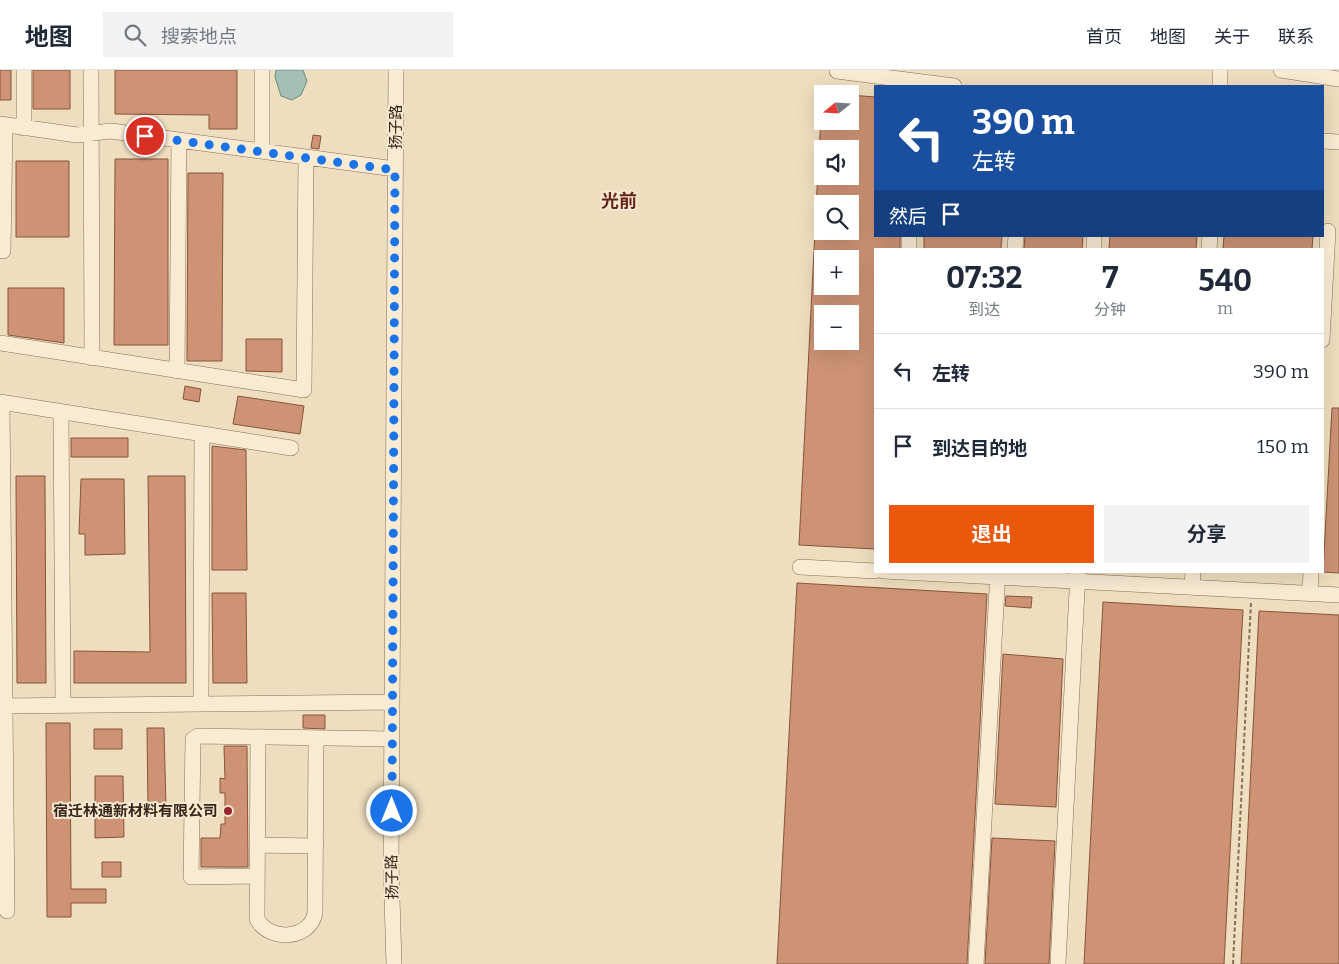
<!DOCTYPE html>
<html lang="zh">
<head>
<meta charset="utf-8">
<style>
	body { margin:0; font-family:Bitter,"Noto Sans SC",serif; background:#f2f2f3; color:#1f2937; height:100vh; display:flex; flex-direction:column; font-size:19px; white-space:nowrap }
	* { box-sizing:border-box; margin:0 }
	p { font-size:16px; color:#747a83 }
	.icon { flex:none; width:28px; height:28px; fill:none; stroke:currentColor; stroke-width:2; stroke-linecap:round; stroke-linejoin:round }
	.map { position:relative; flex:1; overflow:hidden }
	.panel { position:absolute; left:874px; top:178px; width:450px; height:325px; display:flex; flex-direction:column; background:#fff; border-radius:0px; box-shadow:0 5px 20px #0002 }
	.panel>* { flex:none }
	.hud { position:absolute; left:874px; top:15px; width:450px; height:152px; border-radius:0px; box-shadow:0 5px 20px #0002; background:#1a4fa0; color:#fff; overflow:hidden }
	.needle { width:32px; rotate:252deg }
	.fabs { position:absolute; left:814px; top:15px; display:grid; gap:10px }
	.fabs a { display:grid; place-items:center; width:45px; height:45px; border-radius:0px; background:#fff; box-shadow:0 5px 20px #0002; font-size:25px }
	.pin { position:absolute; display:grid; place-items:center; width:42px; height:42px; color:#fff; margin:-21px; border:2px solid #fff; border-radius:50%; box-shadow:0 1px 5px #0007 }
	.me { position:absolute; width:55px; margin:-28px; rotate:0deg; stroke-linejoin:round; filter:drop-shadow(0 0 4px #0008) }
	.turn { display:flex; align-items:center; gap:18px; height:105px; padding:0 15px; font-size:22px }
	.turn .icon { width:65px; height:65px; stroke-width:2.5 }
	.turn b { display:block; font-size:35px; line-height:42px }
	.then { display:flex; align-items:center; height:48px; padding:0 15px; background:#0003; gap:10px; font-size:19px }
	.eta { display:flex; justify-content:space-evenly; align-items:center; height:85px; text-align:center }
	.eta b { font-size:30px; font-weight:700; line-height:35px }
	.cta { display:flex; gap:10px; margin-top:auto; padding:10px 15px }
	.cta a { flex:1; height:58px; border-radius:0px; background:#ea580c; color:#fff; font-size:20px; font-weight:700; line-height:58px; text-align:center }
	.cta a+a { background:#f2f2f3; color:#1f2937 }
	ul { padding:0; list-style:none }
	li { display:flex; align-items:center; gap:15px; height:75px; padding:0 15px; border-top:1px solid #e0e1e3 }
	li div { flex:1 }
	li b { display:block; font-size:19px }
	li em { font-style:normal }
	header { display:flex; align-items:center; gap:30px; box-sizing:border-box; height:70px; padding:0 25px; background:#fff; border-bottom:1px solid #e0e1e3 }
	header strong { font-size:24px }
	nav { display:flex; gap:28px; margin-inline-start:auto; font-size:18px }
	.search { width:350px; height:45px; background:#f2f2f3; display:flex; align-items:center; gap:12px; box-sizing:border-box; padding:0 18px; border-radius:0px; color:#747a83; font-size:19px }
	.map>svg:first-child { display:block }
	.water { fill:#a2c0b5; stroke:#698d82 }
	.building { fill:#cd9374; stroke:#86553c; fill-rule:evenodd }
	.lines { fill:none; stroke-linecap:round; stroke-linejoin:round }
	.minor-casing { stroke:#876d57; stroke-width:16 }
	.path { stroke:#876d57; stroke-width:2; stroke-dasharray:4 2.5; stroke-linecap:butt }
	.minor { stroke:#f9ebd2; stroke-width:15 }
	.route { stroke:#1a73e8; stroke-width:9; stroke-dasharray:0 16.2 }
	.poi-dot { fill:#97262e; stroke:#f6e8ce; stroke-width:2 }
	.labels { text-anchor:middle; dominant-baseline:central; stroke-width:4; stroke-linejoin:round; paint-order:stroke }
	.street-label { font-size:15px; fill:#36271c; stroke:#f6e8ce }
	.poi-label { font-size:15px; font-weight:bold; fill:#36271c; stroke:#f6e8ce; text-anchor:end }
	.quarter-label { font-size:18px; font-weight:bold; fill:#63251b; stroke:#f6e8ce }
</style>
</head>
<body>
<header>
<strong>地图</strong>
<div class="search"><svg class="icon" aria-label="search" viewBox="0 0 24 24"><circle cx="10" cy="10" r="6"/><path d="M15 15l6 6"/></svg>搜索地点</div>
<nav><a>首页</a><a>地图</a><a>关于</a><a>联系</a></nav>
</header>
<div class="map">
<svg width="1339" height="894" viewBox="0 0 1339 894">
	<rect width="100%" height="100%" fill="#eeddbe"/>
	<!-- water -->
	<path class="water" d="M 276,0 L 303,0 L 307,11 L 301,25 L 292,30 L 281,26 L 275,7 Z"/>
	<!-- building -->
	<path class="building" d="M 0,0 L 11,0 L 11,30 L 0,30 Z
		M 33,0 L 70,0 L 70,39 L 33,39 Z
		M 115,0 L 237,0 L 237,59 L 209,59 L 209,45 L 115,44 Z
		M 850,25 L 875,27 L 875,166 L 900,166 L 900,179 L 875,179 L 875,479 L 799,475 L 815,161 L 850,161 L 850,134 L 816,134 L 818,106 L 850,106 L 850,79 L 819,79 L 821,51 L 850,51 ZM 822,189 L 850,189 L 850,216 L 822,216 ZM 822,244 L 850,244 L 850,271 L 822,271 Z
		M 313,65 L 321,66 L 319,79 L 311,78 Z
		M 115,89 L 168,89 L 168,275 L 114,275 Z
		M 16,91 L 69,91 L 69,167 L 16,167 Z
		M 188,103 L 223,103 L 222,291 L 187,291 Z
		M 924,166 L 1002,166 L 1001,179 L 924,179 Z
		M 1025,166 L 1083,166 L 1082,179 L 1024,179 Z
		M 1110,166 L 1197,166 L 1196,179 L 1109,179 Z
		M 1224,166 L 1313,166 L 1312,179 L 1223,179 Z
		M 8,218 L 64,218 L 64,273 L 8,265 Z
		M 246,269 L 282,269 L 282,302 L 246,301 Z
		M 185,316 L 201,319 L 199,332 L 183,329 Z
		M 238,326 L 304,336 L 300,364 L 233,354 Z
		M 1332,338 L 1339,338 L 1339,503 L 1323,502 Z
		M 71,368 L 128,368 L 128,387 L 71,387 Z
		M 212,376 L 246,380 L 247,500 L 212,500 Z
		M 16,406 L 45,406 L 46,613 L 17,613 Z
		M 148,406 L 185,406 L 186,613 L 74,613 L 74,581 L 150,582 Z
		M 81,409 L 124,409 L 125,484 L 85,485 L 85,464 L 79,464 Z
		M 797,513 L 987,524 L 967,894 L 777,894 Z
		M 212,523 L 246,523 L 247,613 L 213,613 Z
		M 1006,526 L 1032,527 L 1031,538 L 1005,536 Z
		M 1103,532 L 1243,540 L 1224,894 L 1084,894 Z
		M 1259,541 L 1339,545 L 1339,894 L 1241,894 Z
		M 1003,584 L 1063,589 L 1056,737 L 995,734 Z
		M 303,645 L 325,645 L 325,659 L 303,658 Z
		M 46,653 L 70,653 L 71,819 L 106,819 L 106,833 L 71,833 L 71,847 L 47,847 Z
		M 147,658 L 164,658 L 166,737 L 148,737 Z
		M 94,659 L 122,659 L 122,679 L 94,679 Z
		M 224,676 L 247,676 L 248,797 L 201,797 L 201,768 L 220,768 L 221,754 L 225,754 L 225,723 L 220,723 L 220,708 L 225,709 Z
		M 95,706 L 123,706 L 124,767 L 95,768 Z
		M 992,768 L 1055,771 L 1049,894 L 985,894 Z
		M 102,792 L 121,792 L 121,807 L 102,807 Z"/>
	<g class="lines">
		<!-- minor casing -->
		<g class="minor-casing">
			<path id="minor" d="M 24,0 L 24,58
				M 91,0 L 92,288
				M 1281,0 L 1339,9
				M 837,1 L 954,16
				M 1220,16 L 1220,0
				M 0,54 L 77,65 L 111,61 L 395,99
				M 1322,71 L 1339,72
				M 262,81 L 262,0
				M 909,179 L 909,166
				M 1015,179 L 1016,166
				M 1094,179 L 1094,166
				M 1209,179 L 1210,166
				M 3,181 L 5,55
				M 1322,270 L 1328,161
				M 0,273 L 304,320 L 306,87
				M 177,301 L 179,70
				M 0,332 L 291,378
				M 2,333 L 7,841
				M 61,342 L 63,635
				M 800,497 L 875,501
				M 883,501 L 1339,525
				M 1192,517 L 1193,501
				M 1310,523 L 1311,501
				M 201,634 L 202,364
				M 0,636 L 392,632
				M 258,667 L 257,849 C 269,872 310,870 315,843 L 316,668
				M 257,775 L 316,776
				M 257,806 L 191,807 L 193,669 L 198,666 L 392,669
				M 394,894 L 391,795 L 396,0
				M 976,894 L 998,501
				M 1058,894 L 1078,501"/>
		</g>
		<!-- path -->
		<path class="path" d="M 1233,894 L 1251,532"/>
		<!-- minor -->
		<use href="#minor" class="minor"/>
	</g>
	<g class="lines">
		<!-- route -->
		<path class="route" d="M 145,66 L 395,100 L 392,741"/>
	</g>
	<!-- markers -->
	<circle class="poi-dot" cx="228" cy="741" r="5"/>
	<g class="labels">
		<!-- street labels -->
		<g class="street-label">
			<text transform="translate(396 57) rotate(-90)">扬子路</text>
			<text transform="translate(392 807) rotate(-91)">扬子路</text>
		</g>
		<!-- poi labels -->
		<g class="poi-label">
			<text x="218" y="741">宿迁林通新材料有限公司</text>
		</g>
		<!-- quarter labels -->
		<g class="quarter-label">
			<text x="619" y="131">光前</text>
		</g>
	</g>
</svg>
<div class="fabs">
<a><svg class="needle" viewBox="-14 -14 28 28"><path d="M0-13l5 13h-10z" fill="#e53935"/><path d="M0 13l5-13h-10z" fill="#747a83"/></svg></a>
<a><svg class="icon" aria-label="sound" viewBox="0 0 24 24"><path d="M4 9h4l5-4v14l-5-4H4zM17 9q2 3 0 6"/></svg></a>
<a><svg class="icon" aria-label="search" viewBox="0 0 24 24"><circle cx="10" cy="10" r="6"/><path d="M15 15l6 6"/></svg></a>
<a>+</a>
<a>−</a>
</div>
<div class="pin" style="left:145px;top:66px;background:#d93025"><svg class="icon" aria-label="arrive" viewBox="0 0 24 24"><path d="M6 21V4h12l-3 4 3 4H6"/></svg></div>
<svg class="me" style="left:392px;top:741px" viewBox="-20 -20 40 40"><circle r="17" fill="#1a73e8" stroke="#fff" stroke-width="3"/><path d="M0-11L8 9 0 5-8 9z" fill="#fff"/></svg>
<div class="hud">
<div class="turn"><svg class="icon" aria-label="left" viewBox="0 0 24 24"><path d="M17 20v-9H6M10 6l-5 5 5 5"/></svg><div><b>390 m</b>左转</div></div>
<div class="then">然后<svg class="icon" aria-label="arrive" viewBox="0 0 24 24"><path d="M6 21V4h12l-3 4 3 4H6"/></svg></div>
</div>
<section class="panel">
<div class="eta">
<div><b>07:32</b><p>到达</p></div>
<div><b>7</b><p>分钟</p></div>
<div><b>540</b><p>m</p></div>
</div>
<ul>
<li><svg class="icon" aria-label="left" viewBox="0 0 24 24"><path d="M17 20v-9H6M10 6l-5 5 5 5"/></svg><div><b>左转</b></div><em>390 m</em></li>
<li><svg class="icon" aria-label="arrive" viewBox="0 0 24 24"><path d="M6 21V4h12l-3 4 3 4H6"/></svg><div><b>到达目的地</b></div><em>150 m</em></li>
</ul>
<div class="cta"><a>退出</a><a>分享</a></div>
</section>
</div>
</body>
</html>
